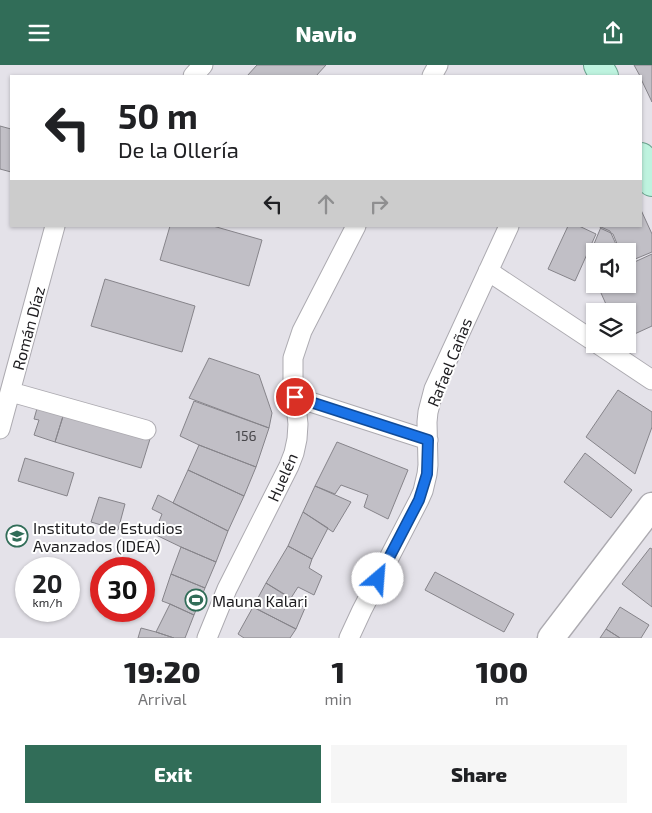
<!DOCTYPE html>
<html lang="en">
<head>
<meta charset="utf-8">
<style>
	body { margin:0; font-family:"Exo 2",sans-serif; background:#f6f6f6; color:#202124; height:100vh; display:flex; flex-direction:column; font-size:19px; white-space:nowrap }
	* { box-sizing:border-box; margin:0 }
	p { font-size:16px; color:#757577 }
	.icon { flex:none; width:28px; height:28px; fill:none; stroke:currentColor; stroke-width:2; stroke-linecap:round; stroke-linejoin:round }
	.map { position:relative; height:573px; overflow:hidden }
	.sheet { display:flex; flex-direction:column; background:#fff; flex:1 }
	.sheet>* { flex:none }
	.top-card { position:absolute; left:10px; top:10px; width:632px; height:152px; border-radius:0px; box-shadow:0 1px 4px #0004; background:#fff; color:#202124; overflow:hidden }
	.fabs { position:absolute; left:586px; top:178px; display:grid; gap:10px }
	.fabs a { display:grid; place-items:center; width:50px; height:50px; border-radius:0px; background:#fff; box-shadow:0 1px 4px #0004; font-size:25px }
	.speed { position:absolute; left:15px; top:492px; display:flex; gap:10px; font-size:25px; font-weight:700; text-align:center }
	.speed>* { display:grid; place-content:center; width:65px; height:65px; border-radius:50%; background:#fff; box-shadow:0 1px 4px #0004; line-height:1 }
	.speed small { font-size:12px; font-weight:400 }
	.speed .limit { border:8px solid #d22; background:#fff; color:#111 }
	.pin { position:absolute; display:grid; place-items:center; width:42px; height:42px; color:#fff; margin:-21px; border:2px solid #fff; border-radius:50%; box-shadow:0 1px 5px #0007 }
	.me { position:absolute; width:55px; margin:-28px; rotate:27deg; stroke-linejoin:round; filter:drop-shadow(0 0 4px #0008) }
	.turn { display:flex; align-items:center; gap:18px; height:105px; padding:0 25px; font-size:22px }
	.turn .icon { width:65px; height:65px; stroke-width:2.5 }
	.turn b { display:block; font-size:35px; line-height:42px }
	.lanes { display:flex; align-items:center; height:48px; padding:0 25px; background:#0003; justify-content:center; gap:25px; direction:ltr }
	.lanes .off { opacity:.35 }
	.eta { display:flex; justify-content:space-evenly; align-items:center; height:85px; text-align:center }
	.eta b { font-size:30px; font-weight:800; line-height:35px }
	.button { display:flex; gap:10px; margin-top:auto; padding:10px 25px }
	.button a { flex:1; height:58px; border-radius:0px; background:#316d58; color:#fff; font-size:20px; font-weight:800; line-height:58px; text-align:center }
	.button a+a { background:#f6f6f6; color:#202124 }
	header { display:flex; justify-content:space-between; align-items:center; height:65px; padding:0 25px; background:#316d58; color:#fff; font-size:22px; font-weight:800 }
	.map>svg:first-child { display:block }
	.building { fill:#c1bfc6; stroke:#86848a }
	.lines { fill:none; stroke-linecap:round; stroke-linejoin:round }
	.street-casing { stroke:#acaab0; stroke-width:21 }
	.secondary-casing { stroke:#acaab0; stroke-width:29 }
	.primary-casing { stroke:#6aa38e; stroke-width:30 }
	.street { stroke:#fff; stroke-width:19 }
	.secondary { stroke:#fff; stroke-width:26 }
	.primary { stroke:#bef3df; stroke-width:28 }
	.route-casing { stroke:#114b97; stroke-width:12 }
	.route { stroke:#1a73e8; stroke-width:9 }
	.labels { text-anchor:middle; dominant-baseline:central; stroke-width:4; stroke-linejoin:round; paint-order:stroke }
	.number-label { font-size:14px; fill:#47464a }
	.street-label { font-size:16px; fill:#1e1d20; stroke:#fff }
	.poi-label { font-size:16px; fill:#1e1d20; stroke:#fff; text-anchor:start }
</style>
</head>
<body>
<header><svg class="icon" aria-label="menu" viewBox="0 0 24 24"><path d="M4 6h16M4 12h16M4 18h16"/></svg>Navio<svg class="icon" aria-label="share" viewBox="0 0 24 24"><path d="M12 15V3M7 8l5-5 5 5M5 13v7h14v-7"/></svg></header>
<div class="map">
<svg width="652" height="573" viewBox="0 0 652 573">
	<rect width="100%" height="100%" fill="#e4e2e9"/>
	<!-- building -->
	<path class="building" d="M 257,0 L 326,0 L 316,11 L 247,11 Z
		M 634,0 L 652,0 L 652,37 L 641,14 L 641,11 L 640,11 Z
		M 0,61 L 11,64 L 11,107 L 0,104 Z
		M 641,145 L 652,169 L 652,187 L 628,197 L 628,186 L 620,186 L 613,169 L 600,163 L 601,161 L 641,161 Z
		M 170,161 L 213,161 L 262,175 L 249,221 L 160,195 Z
		M 568,161 L 579,161 L 596,169 L 575,216 L 548,204 Z
		M 601,162 L 610,166 L 619,186 L 595,186 L 595,214 L 587,196 Z
		M 652,189 L 652,261 L 628,272 L 628,246 L 609,246 L 597,219 L 628,219 L 628,200 Z
		M 105,214 L 195,241 L 182,287 L 91,261 Z
		M 209,293 L 259,310 L 272,348 L 269,363 L 189,333 Z
		M 618,325 L 652,347 L 652,362 L 635,409 L 586,372 Z
		M 194,336 L 269,363 L 256,402 L 199,380 L 180,371 Z
		M 38,340 L 64,348 L 55,377 L 34,370 L 39,355 L 34,354 Z
		M 64,348 L 150,374 L 141,403 L 55,377 Z
		M 337,377 L 408,405 L 388,454 L 364,442 L 368,430 L 341,420 L 335,429 L 315,421 Z
		M 199,380 L 256,402 L 244,431 L 188,405 Z
		M 585,388 L 632,425 L 611,453 L 564,417 Z
		M 25,393 L 74,408 L 67,431 L 18,416 Z
		M 188,405 L 244,431 L 228,466 L 173,438 Z
		M 315,421 L 351,437 L 333,467 L 303,447 Z
		M 158,430 L 228,466 L 216,497 L 181,482 L 154,469 L 162,449 L 152,444 Z
		M 99,432 L 125,439 L 118,465 L 91,457 Z
		M 303,447 L 328,463 L 312,494 L 288,481 Z
		M 288,481 L 312,494 L 309,503 L 322,511 L 314,530 L 298,522 L 291,533 L 266,518 Z
		M 181,482 L 216,497 L 205,523 L 171,509 Z
		M 650,483 L 652,484 L 652,542 L 622,519 Z
		M 435,507 L 514,549 L 504,567 L 425,525 Z
		M 171,509 L 205,523 L 194,550 L 170,539 L 162,536 Z
		M 266,518 L 305,543 L 296,564 L 253,542 Z
		M 170,539 L 194,550 L 185,573 L 174,573 L 156,567 Z
		M 253,542 L 296,564 L 290,573 L 244,573 L 238,569 Z
		M 620,542 L 649,560 L 641,573 L 620,573 L 606,564 Z
		M 141,563 L 156,567 L 174,573 L 138,573 Z
		M 606,564 L 620,573 L 600,573 Z"/>
	<g class="lines">
		<!-- street casing -->
		<g class="street-casing">
			<path id="street" d="M 193,11 L 203,0
				M 432,11 L 438,0
				M 488,206 L 595,277
				M 598,279 L 652,315
				M 11,327 L 146,365
				M 295,332 L 428,375
				M 0,364 L 55,161
				M 207,573 L 227,524 L 289,401 L 294,388 L 297,374 L 298,359 L 293,313 L 293,293 L 302,266 L 356,161
				M 349,573 L 362,545 L 419,435 L 423,426 L 427,409 L 428,400 L 427,357 L 428,347 L 434,324 L 509,161"/>
		</g>
		<!-- secondary casing -->
		<g class="secondary-casing">
			<path id="secondary" d="M 551,573 L 652,441"/>
		</g>
		<!-- primary casing -->
		<g class="primary-casing">
			<path id="primary" d="M 598,0 L 604,11
				M 641,92 L 652,117"/>
		</g>
		<!-- street -->
		<use href="#street" class="street"/>
		<!-- secondary -->
		<use href="#secondary" class="secondary"/>
		<!-- primary -->
		<use href="#primary" class="primary"/>
	</g>
	<g class="lines">
		<!-- route casing -->
		<g class="route-casing">
			<path id="route" d="M 295,332 L 428,375 L 427,409 L 419,435 L 378,514"/>
		</g>
		<!-- route -->
		<use href="#route" class="route"/>
	</g>
	<!-- icons -->
	<defs>
		<g id="school-ring" transform="scale(1.125)"><circle r="9.5" fill="#fff" stroke="#316d58" stroke-width="1.5"/><path d="M0-5L7-2L0 1L-7-2ZM-4 1L0 2.5L4 1V4Q0 6-4 4Z" fill="#316d58"/></g>
		<g id="stadium-ring" transform="scale(1.125)"><circle r="9.5" fill="#fff" stroke="#316d58" stroke-width="1.5"/><path d="M0-5a6.5 5 0 1 0 0 10a6.5 5 0 1 0 0-10ZM-3.5-1.8h7v3.6h-7Z" fill="#316d58"/></g>
	</defs>
	<g fill-rule="evenodd">
		<use href="#school-ring" x="17" y="471"/>
		<use href="#stadium-ring" x="196" y="535"/>
	</g>
	<g class="labels">
		<!-- number labels -->
		<g class="number-label">
			<text x="246" y="370">156</text>
		</g>
		<!-- street labels -->
		<g class="street-label">
			<text transform="translate(28 263) rotate(-75)">Román Díaz</text>
			<text transform="translate(449 297) rotate(-68)">Rafael Cañas</text>
			<text transform="translate(282 412) rotate(-66)">Huelén</text>
		</g>
		<!-- poi labels -->
		<g class="poi-label">
			<text x="33" y="462">Instituto de Estudios<tspan x="33" dy="18">Avanzados (IDEA)</tspan></text>
			<text x="212" y="535">Mauna Kalari</text>
		</g>
	</g>
</svg>
<div class="fabs">
<a><svg class="icon" aria-label="sound" viewBox="0 0 24 24"><path d="M4 9h4l5-4v14l-5-4H4zM17 9q2 3 0 6"/></svg></a>
<a><svg class="icon" aria-label="layers" viewBox="0 0 24 24"><path d="M12 4l9 5-9 5-9-5zM3 14l9 5 9-5"/></svg></a>
</div>
<div class="speed"><div>20<small>km/h</small></div><div class="limit">30</div></div>
<div class="pin" style="left:295px;top:332px;background:#d93025"><svg class="icon" aria-label="arrive" viewBox="0 0 24 24"><path d="M6 21V4h12l-3 4 3 4H6"/></svg></div>
<svg class="me" style="left:378px;top:514px" viewBox="-20 -20 40 40"><circle r="19" fill="#fff"/><path d="M0-13L10 11 0 6-10 11z" fill="#1a73e8"/></svg>
<div class="top-card">
<div class="turn"><svg class="icon" aria-label="left" viewBox="0 0 24 24"><path d="M17 20v-9H6M10 6l-5 5 5 5"/></svg><div><b>50 m</b>De la Ollería</div></div>
<div class="lanes"><svg class="icon" aria-label="left" viewBox="0 0 24 24"><path d="M17 20v-9H6M10 6l-5 5 5 5"/></svg><svg class="icon off" aria-label="ahead" viewBox="0 0 24 24"><path d="M12 20V5M6 11l6-6 6 6"/></svg><svg class="icon off" aria-label="right" viewBox="0 0 24 24"><path d="M7 20v-9h11M14 6l5 5-5 5"/></svg></div>
</div>
</div>
<section class="sheet">
<div class="eta">
<div><b>19:20</b><p>Arrival</p></div>
<div><b>1</b><p>min</p></div>
<div><b>100</b><p>m</p></div>
</div>
<div class="button"><a>Exit</a><a>Share</a></div>
</section>
</body>
</html>
